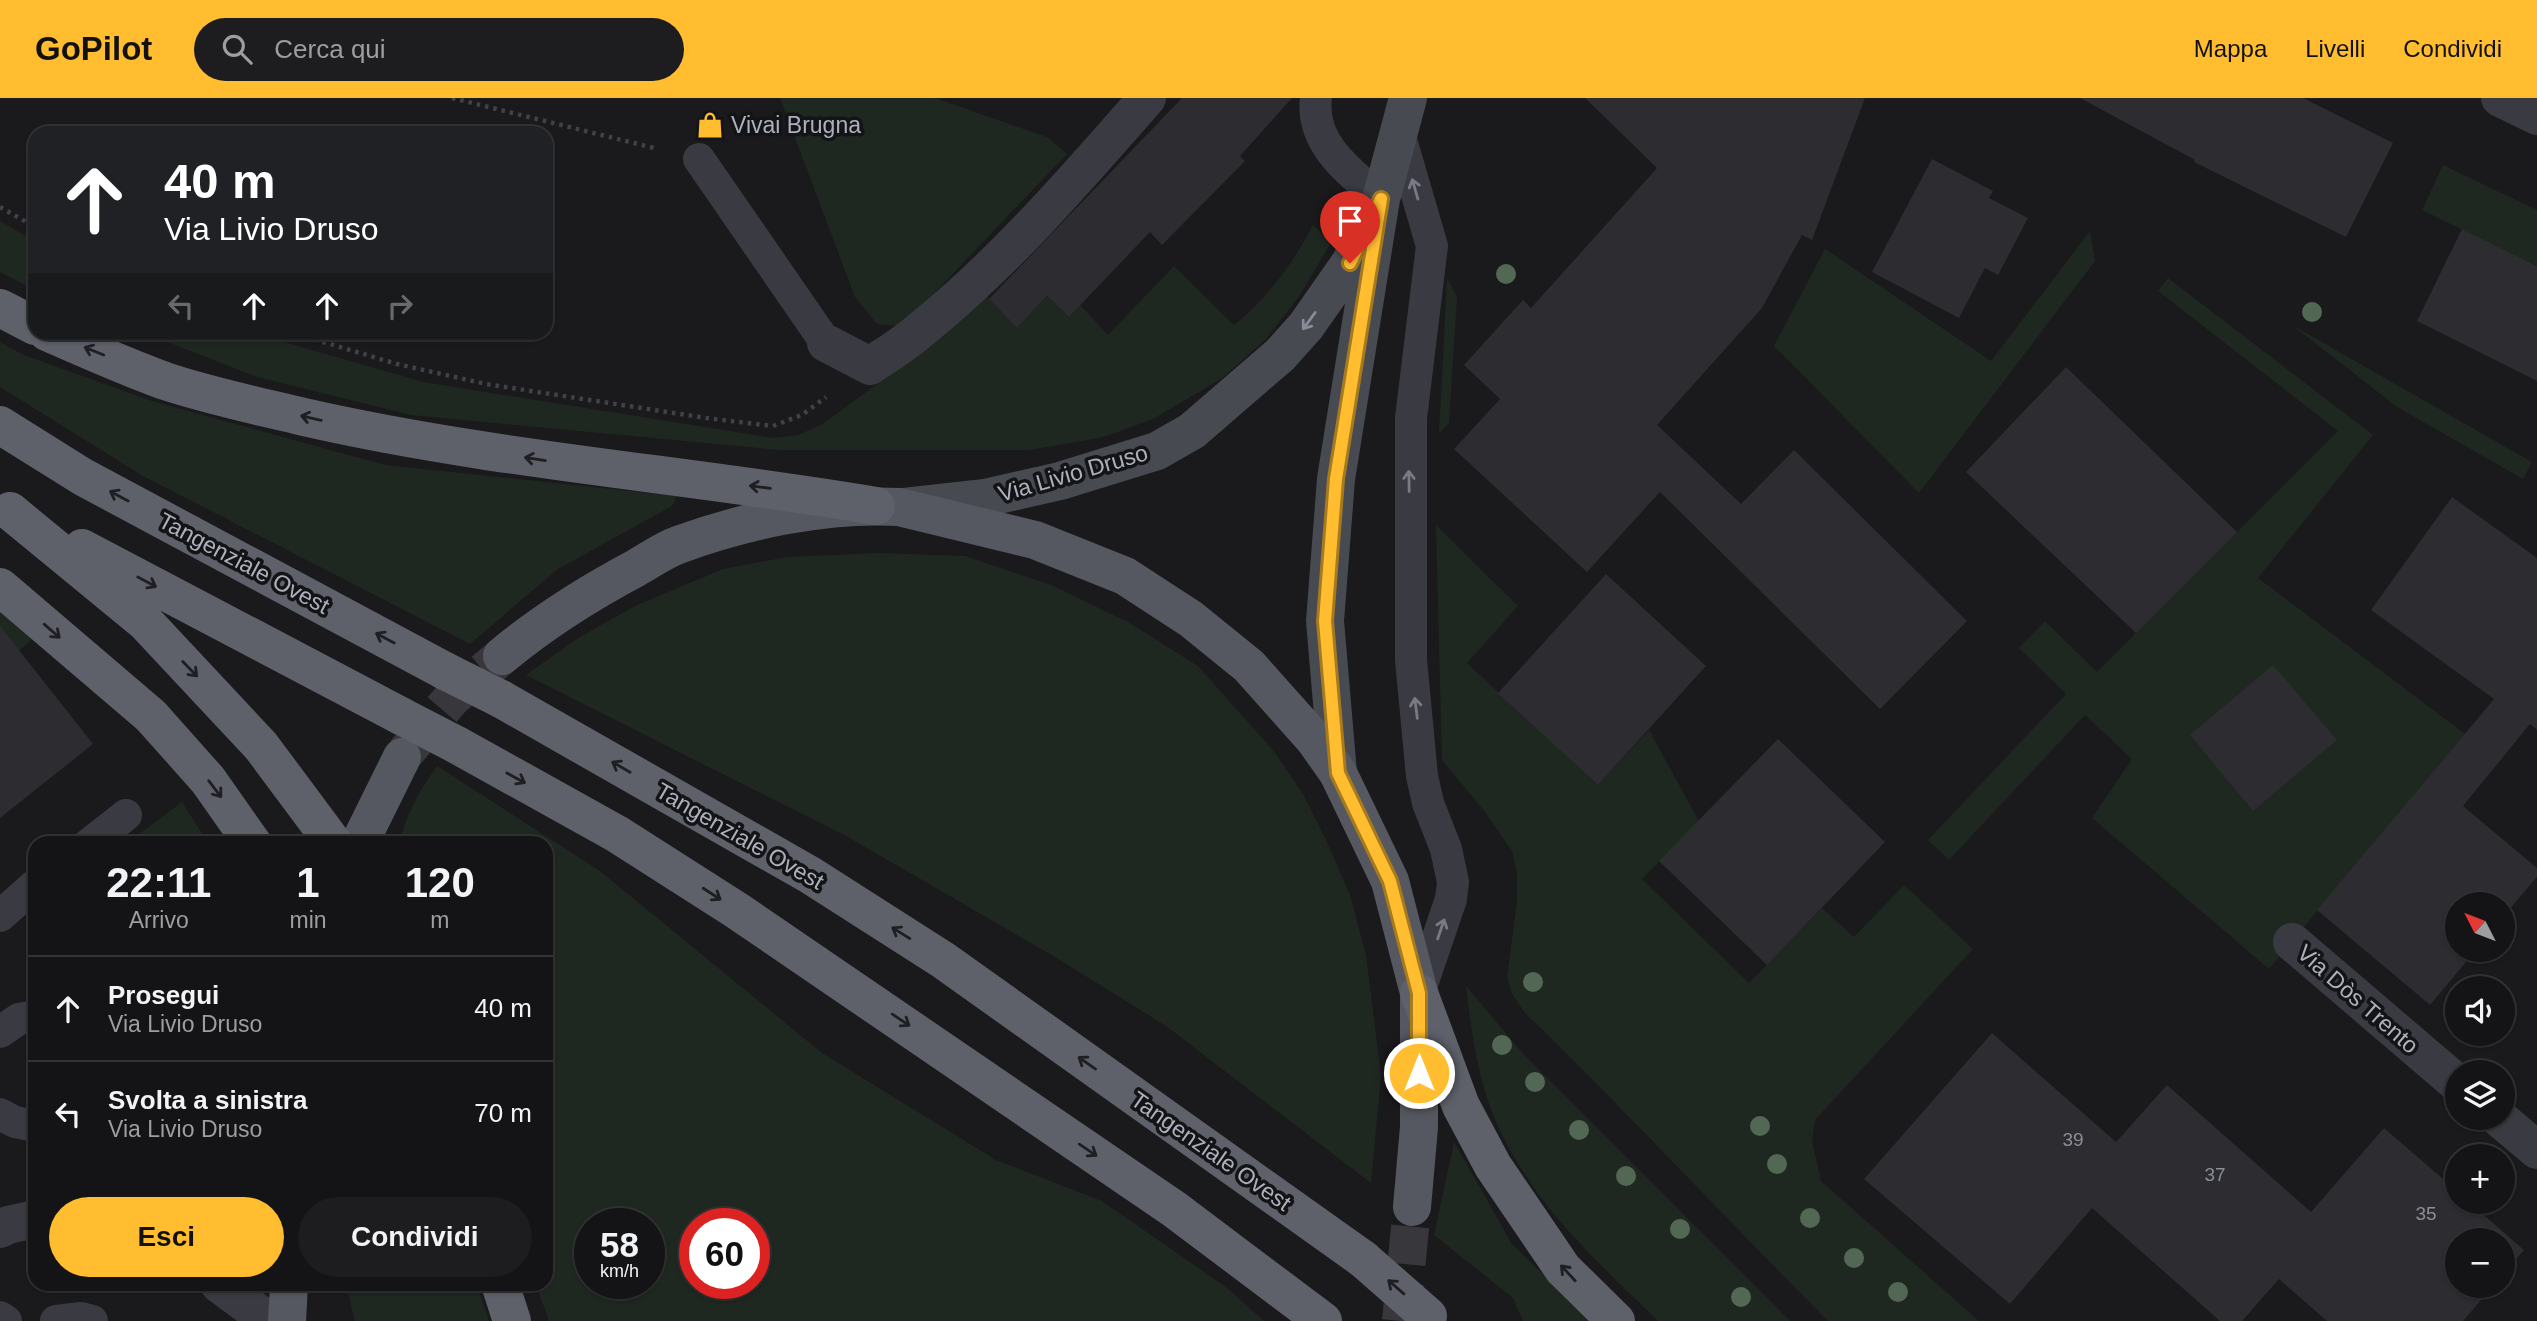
<!DOCTYPE html>
<html lang="it">
<head>
<meta charset="utf-8">
<style>
	body { margin:0; font-family:Arial,sans-serif; background:#1d1c1e; color:#f1f3f6; height:100vh; display:flex; flex-direction:column; font-size:26px; white-space:nowrap }
	* { box-sizing:border-box; margin:0 }
	p { font-size:23px; color:#9d9ea0 }
	.icon { flex:none; width:38px; height:38px; fill:none; stroke:currentColor; stroke-width:2; stroke-linecap:round; stroke-linejoin:round }
	.map { position:relative; flex:1; overflow:hidden }
	.side { position:absolute; left:28px; top:738px; width:525px; height:455px; display:flex; flex-direction:column; background:#141315; border-radius:21px; box-shadow:0 2px 5px #0004,0 0 0 2px #333234 }
	.side>* { flex:none }
	.hud { position:absolute; left:28px; top:28px; width:525px; height:214px; border-radius:21px; box-shadow:0 2px 5px #0004,0 0 0 2px #333234; background:#202124; color:#fff; overflow:hidden }
	.needle { width:46px; rotate:312deg }
	.fabs { position:absolute; left:2445px; top:794px; display:grid; gap:14px }
	.fabs a { display:grid; place-items:center; width:70px; height:70px; border-radius:50%; background:#141315; box-shadow:0 2px 5px #0004,0 0 0 2px #333234; font-size:35px }
	.speed { position:absolute; left:574px; top:1110px; display:flex; gap:14px; font-size:35px; font-weight:700; text-align:center }
	.speed>* { display:grid; place-content:center; width:91px; height:91px; border-radius:50%; background:#141315; box-shadow:0 2px 5px #0004,0 0 0 2px #333234; line-height:1 }
	.speed small { font-size:18px; font-weight:400 }
	.speed .limit { border:10px solid #d22; background:#fff; color:#111 }
	.pin { position:absolute; display:grid; place-items:center; width:60px; height:60px; color:#fff; margin:-72px -30px; border-radius:50% 50% 50% 0; rotate:-45deg; box-shadow:0 0 7px #0007 }
	.pin .icon { rotate:45deg }
	.me { position:absolute; width:77px; margin:-38px; rotate:0deg; stroke-linejoin:round; filter:drop-shadow(0 0 5px #0008) }
	.turn { display:flex; align-items:center; gap:24px; height:147px; padding:0 21px; font-size:32px }
	.turn .icon { width:91px; height:91px; stroke-width:2.5 }
	.turn b { display:block; font-size:49px; line-height:60px }
	.lanes { display:flex; align-items:center; height:66px; padding:0 21px; background:#0003; justify-content:center; gap:35px; direction:ltr }
	.lanes .off { opacity:.35 }
	.eta { display:flex; justify-content:space-evenly; align-items:center; height:119px; text-align:center }
	.eta b { font-size:42px; font-weight:700; line-height:49px }
	.primary-button { display:flex; gap:14px; margin-top:auto; padding:14px 21px }
	.primary-button a { flex:1; height:80px; border-radius:42px; background:#ffbd2f; color:#111; font-size:28px; font-weight:700; line-height:80px; text-align:center }
	.primary-button a+a { background:#1d1c1e; color:#f1f3f6 }
	ul { padding:0; list-style:none }
	li { display:flex; align-items:center; gap:21px; height:105px; padding:0 21px; border-top:2px solid #333234 }
	li div { flex:1 }
	li b { display:block; font-size:26px }
	li em { font-style:normal }
	header { display:flex; align-items:center; gap:42px; box-sizing:border-box; height:98px; padding:0 35px; background:#ffbd2f; color:#111 }
	header strong { font-size:33px }
	nav { display:flex; gap:38px; margin-inline-start:auto; font-size:24px }
	.search { width:490px; height:63px; background:#1d1c1e; display:flex; align-items:center; gap:18px; box-sizing:border-box; padding:0 24px; border-radius:38px; color:#9d9ea0; font-size:26px }
	.map>svg:first-child { display:block }
	.green { fill:#1f2820; fill-rule:evenodd }
	.building { fill:#2d2c30 }
	.lines { fill:none; stroke-linecap:round; stroke-linejoin:round }
	.primary-tunnel { stroke:#37373c; stroke-width:38; stroke-dasharray:38 19; stroke-linecap:butt }
	.path { stroke:#404249; stroke-width:4.5; stroke-dasharray:3.5 5; stroke-linecap:butt }
	.service { stroke:#3a3b42; stroke-width:32 }
	.minor { stroke:#3a3b42; stroke-width:38 }
	.tertiary { stroke:#3a3b42; stroke-width:38 }
	.secondary { stroke:#484a52; stroke-width:38 }
	.primary { stroke:#565861; stroke-width:38 }
	.trunk { stroke:#5e606a; stroke-width:38 }
	.trunk-bridge { stroke:#5e606a; stroke-width:38 }
	.tree { fill:#526855 }
	.oneway { stroke:#787b86 }
	.oneway2 { stroke:#888c98 }
	.oneway3 { stroke:#1f1f23 }
	.route-casing { stroke:#a67b1f; stroke-width:18 }
	.route { stroke:#ffbd2f; stroke-width:12 }
	.labels { text-anchor:middle; dominant-baseline:central; stroke-width:7; stroke-linejoin:round; paint-order:stroke }
	.number-label { font-size:19px; fill:#8b8e99 }
	.poi-label { font-size:23px; fill:#abb0bd; stroke:#141417; text-anchor:start }
	.street-label { font-size:23px; fill:#abb0bd; stroke:#141417 }
</style>
</head>
<body>
<header>
<strong>GoPilot</strong>
<div class="search"><svg class="icon" aria-label="search" viewBox="0 0 24 24"><circle cx="10" cy="10" r="6"/><path d="M15 15l6 6"/></svg>Cerca qui</div>
<nav><a>Mappa</a><a>Livelli</a><a>Condividi</a></nav>
</header>
<div class="map">
<svg width="2537" height="1223" viewBox="0 0 2537 1223">
	<rect width="100%" height="100%" fill="#1a191c"/>
	<!-- green -->
	<path class="green" d="M 780,0 L 935,0 L 1047,39 L 1067,56 L 921,209 L 897,228 L 877,226 L 855,199 Z
		M 2443,67 L 2537,112 L 2537,168 L 2422,112 Z
		M 0,123 L 35,143 L 35,192 L 0,174 Z
		M 1313,127 L 1331,145 L 1298,200 L 1265,242 L 1221,281 L 1153,321 L 1104,339 L 1030,352 L 779,352 L 411,317 L 257,279 L 144,235 L 253,235 L 423,284 L 773,340 L 798,337 L 821,327 L 920,255 L 986,198 L 1017,230 L 1047,198 L 1069,219 L 1080,207 L 1108,237 L 1174,168 L 1234,227 C 1268,199 1292,167 1313,127 Z
		M 2090,133 L 2095,163 L 1919,395 L 1774,248 L 1825,151 L 1991,263 Z
		M 1447,180 L 1457,199 L 1449,325 L 1439,336 Z
		M 2168,180 L 2373,337 L 2258,480 L 2465,636 L 2269,871 L 2092,720 L 2132,661 L 2085,617 L 1949,762 L 1928,742 L 2066,596 L 2019,550 L 2045,523 L 2097,574 L 2338,333 L 2158,193 Z
		M 2292,227 L 2532,364 L 2523,381 L 2397,309 Z
		M 0,244 L 24,257 L 152,303 L 385,367 L 677,398 L 672,408 L 558,471 L 470,546 L 143,378 L 0,289 Z
		M 1436,427 L 1518,508 L 1467,565 L 1598,687 L 1649,632 L 1699,723 L 1642,781 L 1749,885 L 1822,810 L 1854,839 L 1904,787 L 1973,851 L 1815,1022 L 1812,1042 L 1821,1083 L 1979,1223 L 1828,1223 C 1726,1121 1628,1015 1525,915 L 1512,896 L 1507,878 L 1517,804 L 1517,775 L 1512,753 L 1485,714 L 1442,662 Z
		M 878,455 L 965,458 L 1051,487 L 1128,524 L 1198,568 L 1273,652 L 1303,696 L 1327,744 L 1350,797 L 1366,857 L 1381,977 L 1371,1085 L 1166,928 L 1055,859 L 846,738 L 526,577 L 578,540 L 635,508 L 723,471 L 787,459 Z
		M 0,512 L 33,540 L 0,570 Z
		M 437,668 L 600,773 L 822,955 L 996,1062 L 1102,1103 L 1227,1190 L 1264,1223 L 549,1223 L 536,1187 L 546,1186 L 546,746 L 399,745 C 406,717 420,691 437,668 ZM 590,1125 L 649,1125 L 649,1185 L 590,1185 ZM 695,1125 L 754,1125 L 754,1185 L 695,1185 Z
		M 182,704 L 208,745 L 127,745 Z
		M 1466,888 L 1525,958 L 1790,1223 L 1658,1223 C 1596,1163 1532,1105 1496,1024 C 1478,983 1471,933 1466,888 Z
		M 1454,1044 L 1512,1146 L 1591,1223 L 1523,1223 L 1513,1200 L 1434,1137 Z
		M 346,1187 L 477,1187 L 489,1223 L 355,1223 Z"/>
	<!-- building -->
	<path class="building" d="M 1182,0 L 1292,0 L 1240,58 L 1245,63 L 1162,147 L 1150,134 L 1069,219 L 1047,198 L 1017,230 L 989,201 Z
		M 1585,0 L 1865,0 L 1812,142 L 1802,137 L 1762,210 L 1657,327 L 1741,406 L 1794,352 L 1967,523 L 1880,611 L 1660,394 L 1587,474 L 1454,351 L 1500,301 L 1464,267 L 1523,202 L 1531,210 L 1657,70 Z
		M 2080,0 L 2303,0 L 2393,45 L 2346,139 L 2194,64 L 2195,62 Z
		M 1932,61 L 1993,93 L 1989,100 L 2028,120 L 1998,177 L 1985,170 L 1959,220 L 1872,174 Z
		M 2462,131 L 2537,168 L 2537,283 L 2417,223 Z
		M 2066,269 L 2237,434 L 2136,535 L 1966,374 Z
		M 2452,399 L 2537,460 L 2537,632 L 2530,626 L 2463,708 L 2537,770 L 2537,779 L 2502,820 L 2502,807 L 2457,807 L 2457,852 L 2476,852 L 2430,907 L 2317,812 L 2494,601 L 2371,512 Z
		M 1606,476 L 1706,568 L 1598,687 L 1498,595 Z
		M 0,528 L 93,646 L 0,720 Z
		M 2273,567 L 2337,642 L 2253,713 L 2190,637 Z
		M 1778,641 L 1885,744 L 1767,867 L 1659,763 Z
		M 1992,935 L 2116,1044 L 2167,987 L 2311,1114 L 2384,1030 L 2457,1093 L 2457,1104 L 2469,1104 L 2524,1152 L 2502,1177 L 2502,1143 L 2457,1143 L 2457,1188 L 2493,1188 L 2463,1223 L 2327,1223 L 2279,1181 L 2242,1223 L 2220,1223 L 2092,1110 L 2010,1206 L 1864,1081 Z"/>
	<g class="lines">
		<!-- primary-tunnel -->
		<path class="primary-tunnel" d="M 405,655 L 452,600 L 502,558
			M 1401,1223 L 1412,1109"/>
		<!-- path -->
		<path class="path" d="M 452,0 L 654,50
			M 0,109 L 35,129
			M 290,234 L 397,266 L 486,286 L 706,320 L 773,328 L 802,317 L 826,299"/>
		<!-- service -->
		<path class="service" d="M 1316,0 C 1310,46 1350,74 1381,101
			M 1399,35 L 1432,148 L 1411,320 L 1411,562 L 1422,678 L 1428,705 L 1446,751 L 1453,784 L 1451,801 L 1419,895
			M 699,61 L 826,245
			M 89,746 L 126,717
			M 0,818 L 35,787
			M 0,934 L 19,921 L 35,918
			M 0,1016 L 15,1024 L 35,1028
			M 0,1219 L 6,1223
			M 56,1223 L 81,1220 L 92,1223"/>
		<!-- minor -->
		<path class="minor" d="M 826,245 L 870,268 C 886,257 903,247 918,234 C 1003,166 1075,82 1147,0
			M 2292,844 L 2457,985
			M 2499,1020 L 2537,1052
			M 0,1131 L 8,1127 L 35,1121
			M 219,1186 L 269,1223"/>
		<!-- tertiary -->
		<path class="tertiary" d="M 2500,0 L 2537,18"/>
		<!-- secondary -->
		<path class="secondary" d="M 904,409 L 985,400 L 1060,383 L 1157,353 L 1192,333 L 1280,257 L 1306,228 L 1350,165 L 1366,132
			M 1338,675 L 1325,523 L 1336,381 L 1381,101 L 1408,0"/>
		<!-- primary -->
		<path class="primary" d="M 502,558 C 544,523 589,495 636,470 C 650,462 664,452 678,447 C 746,422 827,405 899,409 L 1035,442 L 1125,478 L 1191,521 L 1249,568 L 1314,641 L 1338,675 L 1390,783 L 1419,895 L 1419,1029 L 1412,1109
			M 359,746 L 402,659
			M 287,1223 L 289,1186"/>
		<!-- trunk -->
		<path class="trunk" d="M 0,210 L 35,228
			M 47,234 C 86,251 126,269 165,283 C 210,298 258,308 304,319 C 493,362 686,376 876,408
			M 0,327 L 83,379 L 445,573
			M 10,413 L 145,524 L 261,648 L 334,746
			M 82,450 L 401,618
			M 0,489 L 151,618 L 208,682 L 253,746
			M 501,601 L 810,777 L 943,862 L 1363,1161
			M 457,647 L 617,736 L 736,812 L 1174,1111 L 1323,1223
			M 1419,895 L 1461,1008 L 1493,1068 L 1563,1171 L 1616,1223
			M 500,1186 L 512,1223"/>
		<!-- trunk-bridge -->
		<path class="trunk-bridge" d="M 445,573 L 501,601
			M 401,618 L 457,647
			M 1363,1161 L 1428,1218"/>
	</g>
	<!-- trees -->
	<g class="tree">
		<circle cx="1506" cy="176" r="10"/>
		<circle cx="2312" cy="214" r="10"/>
		<circle cx="1533" cy="884" r="10"/>
		<circle cx="1502" cy="947" r="10"/>
		<circle cx="1535" cy="984" r="10"/>
		<circle cx="1760" cy="1028" r="10"/>
		<circle cx="1579" cy="1032" r="10"/>
		<circle cx="1777" cy="1066" r="10"/>
		<circle cx="1626" cy="1078" r="10"/>
		<circle cx="1810" cy="1120" r="10"/>
		<circle cx="1680" cy="1131" r="10"/>
		<circle cx="1854" cy="1160" r="10"/>
		<circle cx="1898" cy="1194" r="10"/>
		<circle cx="1741" cy="1199" r="10"/>
	</g>
	<!-- one-way arrows -->
	<defs><path id="oneway-shaft" d="M-6 0H5M1.5-3L5.5 0L1.5 3" fill="none" stroke-width="1.6" stroke-linecap="round" stroke-linejoin="round" transform="scale(1.75)"/></defs>
	<g class="oneway">
		<use href="#oneway-shaft" transform="translate(1415 91) rotate(-106)"/>
		<use href="#oneway-shaft" transform="translate(1409 383) rotate(-91)"/>
		<use href="#oneway-shaft" transform="translate(1416 610) rotate(-97)"/>
		<use href="#oneway-shaft" transform="translate(1441 831) rotate(-71)"/>
	</g>
	<use class="oneway2" href="#oneway-shaft" transform="translate(1309 223) rotate(126)"/>
	<g class="oneway3">
		<use href="#oneway-shaft" transform="translate(94 253) rotate(-158)"/>
		<use href="#oneway-shaft" transform="translate(311 320) rotate(-167)"/>
		<use href="#oneway-shaft" transform="translate(535 361) rotate(-171)"/>
		<use href="#oneway-shaft" transform="translate(760 389) rotate(-172)"/>
		<use href="#oneway-shaft" transform="translate(119 398) rotate(-152)"/>
		<use href="#oneway-shaft" transform="translate(147 484) rotate(28)"/>
		<use href="#oneway-shaft" transform="translate(52 533) rotate(41)"/>
		<use href="#oneway-shaft" transform="translate(385 540) rotate(-152)"/>
		<use href="#oneway-shaft" transform="translate(190 571) rotate(46)"/>
		<use href="#oneway-shaft" transform="translate(621 669) rotate(-150)"/>
		<use href="#oneway-shaft" transform="translate(516 680) rotate(29)"/>
		<use href="#oneway-shaft" transform="translate(215 691) rotate(53)"/>
		<use href="#oneway-shaft" transform="translate(712 796) rotate(33)"/>
		<use href="#oneway-shaft" transform="translate(901 835) rotate(-148)"/>
		<use href="#oneway-shaft" transform="translate(901 922) rotate(34)"/>
		<use href="#oneway-shaft" transform="translate(1087 965) rotate(-145)"/>
		<use href="#oneway-shaft" transform="translate(1088 1052) rotate(34)"/>
		<use href="#oneway-shaft" transform="translate(1568 1175) rotate(-133)"/>
		<use href="#oneway-shaft" transform="translate(1396 1189) rotate(-139)"/>
	</g>
	<g class="lines">
		<!-- route casing -->
		<g class="route-casing">
			<path id="route" d="M 1350,165 L 1381,101 L 1336,381 L 1325,523 L 1338,675 L 1390,783 L 1419,895 L 1419,975"/>
		</g>
		<!-- route -->
		<use href="#route" class="route"/>
	</g>
	<!-- icons -->
	<defs>
		<g id="shop-bare" transform="scale(2.1)"><path d="M-5-2.5h2.3a2.7 3.5 0 0 1 5.4 0H5L5.5 6h-11ZM-1.5-2.5h3a1.5 2.3 0 0 0-3 0Z" fill="#ffbd2f" stroke="#141417" stroke-width="2.5" paint-order="stroke"/></g>
	</defs>
	<g fill-rule="evenodd">
		<use href="#shop-bare" x="710" y="27"/>
	</g>
	<g class="labels">
		<!-- number labels -->
		<g class="number-label">
			<text x="2073" y="1041">39</text>
			<text x="2215" y="1076">37</text>
			<text x="2426" y="1115">35</text>
		</g>
		<!-- poi labels -->
		<g class="poi-label">
			<text x="731" y="27">Vivai Brugna</text>
		</g>
		<!-- street labels -->
		<g class="street-label">
			<text transform="translate(1073 375) rotate(-16)">Via Livio Druso</text>
			<text transform="translate(244 465) rotate(28)">Tangenziale Ovest</text>
			<text transform="translate(740 738) rotate(30)">Tangenziale Ovest</text>
			<text transform="translate(2358 901) rotate(41)">Via Dòs Trento</text>
			<text transform="translate(1211 1053) rotate(35)">Tangenziale Ovest</text>
		</g>
	</g>
</svg>
<div class="fabs">
<a><svg class="needle" viewBox="-14 -14 28 28"><path d="M0-13l5 13h-10z" fill="#e53935"/><path d="M0 13l5-13h-10z" fill="#9d9ea0"/></svg></a>
<a><svg class="icon" aria-label="sound" viewBox="0 0 24 24"><path d="M4 9h4l5-4v14l-5-4H4zM17 9q2 3 0 6"/></svg></a>
<a><svg class="icon" aria-label="layers" viewBox="0 0 24 24"><path d="M12 4l9 5-9 5-9-5zM3 14l9 5 9-5"/></svg></a>
<a>+</a>
<a>−</a>
</div>
<div class="speed"><div>58<small>km/h</small></div><div class="limit">60</div></div>
<div class="pin" style="left:1350px;top:165px;background:#d93025"><svg class="icon" aria-label="arrive" viewBox="0 0 24 24"><path d="M6 21V4h12l-3 4 3 4H6"/></svg></div>
<svg class="me" style="left:1419px;top:975px" viewBox="-20 -20 40 40"><circle r="17" fill="#ffbd2f" stroke="#fff" stroke-width="3"/><path d="M0-11L8 9 0 5-8 9z" fill="#fff"/></svg>
<div class="hud">
<div class="turn"><svg class="icon" aria-label="ahead" viewBox="0 0 24 24"><path d="M12 20V5M6 11l6-6 6 6"/></svg><div><b>40 m</b>Via Livio Druso</div></div>
<div class="lanes"><svg class="icon off" aria-label="left" viewBox="0 0 24 24"><path d="M17 20v-9H6M10 6l-5 5 5 5"/></svg><svg class="icon" aria-label="ahead" viewBox="0 0 24 24"><path d="M12 20V5M6 11l6-6 6 6"/></svg><svg class="icon" aria-label="ahead" viewBox="0 0 24 24"><path d="M12 20V5M6 11l6-6 6 6"/></svg><svg class="icon off" aria-label="right" viewBox="0 0 24 24"><path d="M7 20v-9h11M14 6l5 5-5 5"/></svg></div>
</div>
<section class="side">
<div class="eta">
<div><b>22:11</b><p>Arrivo</p></div>
<div><b>1</b><p>min</p></div>
<div><b>120</b><p>m</p></div>
</div>
<ul>
<li><svg class="icon" aria-label="ahead" viewBox="0 0 24 24"><path d="M12 20V5M6 11l6-6 6 6"/></svg><div><b>Prosegui</b><p>Via Livio Druso</p></div><em>40 m</em></li>
<li><svg class="icon" aria-label="left" viewBox="0 0 24 24"><path d="M17 20v-9H6M10 6l-5 5 5 5"/></svg><div><b>Svolta a sinistra</b><p>Via Livio Druso</p></div><em>70 m</em></li>
</ul>
<div class="primary-button"><a>Esci</a><a>Condividi</a></div>
</section>
</div>
</body>
</html>
